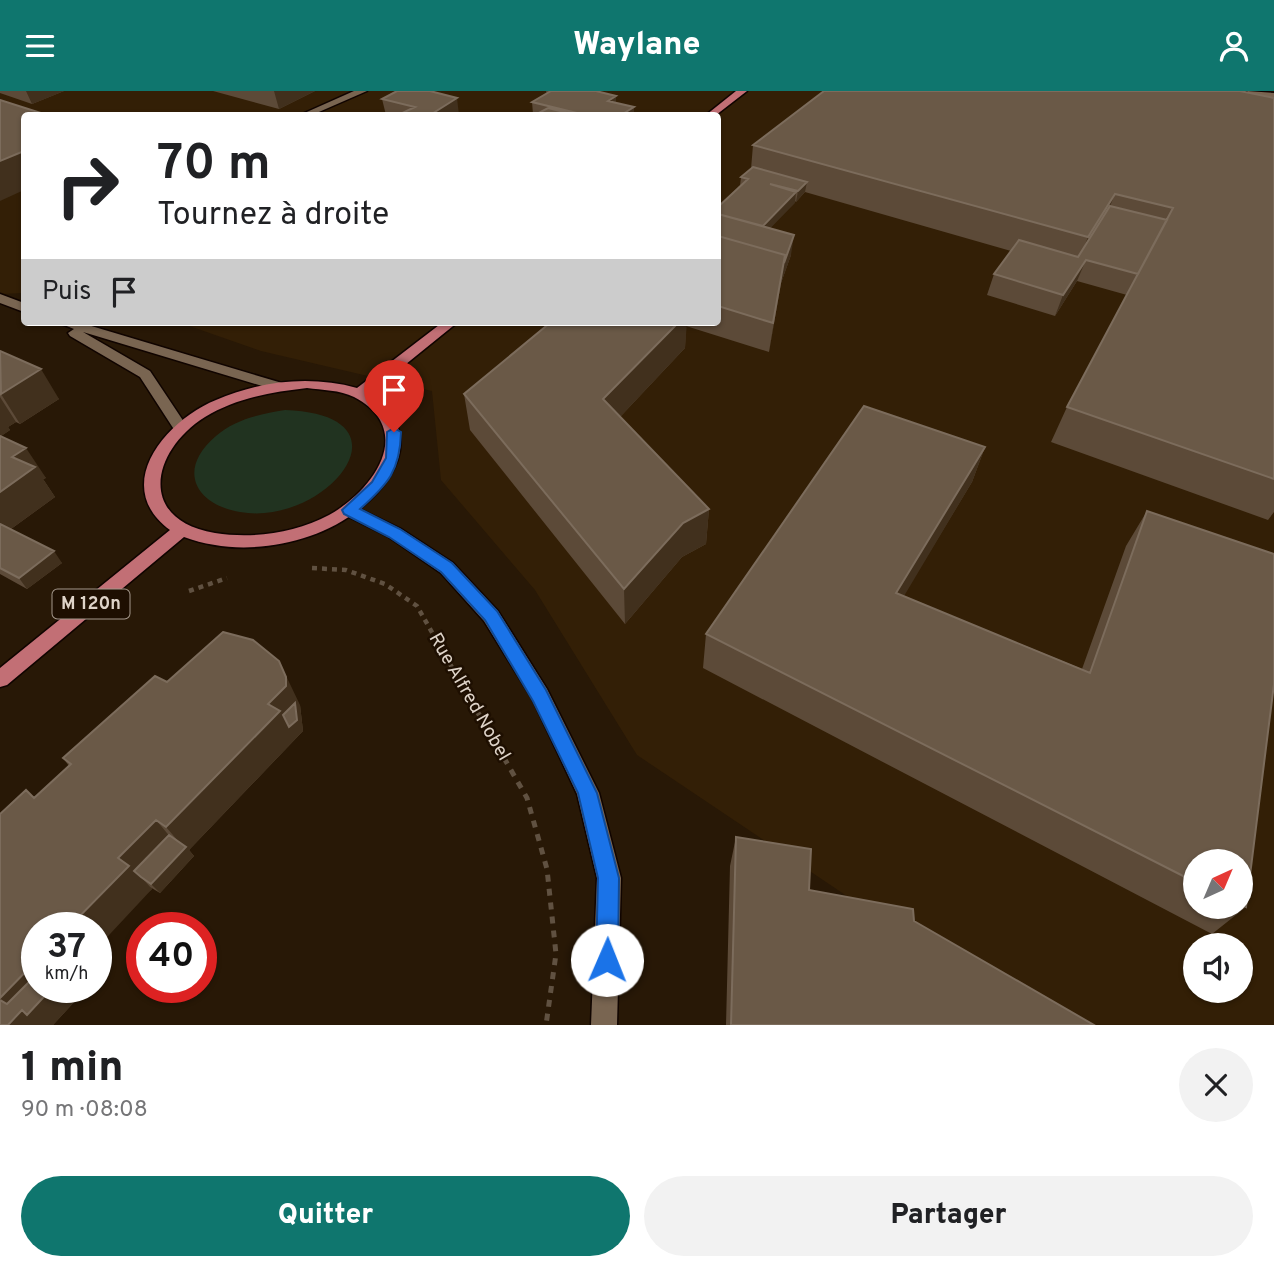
<!DOCTYPE html>
<html lang="fr">
<head>
<meta charset="utf-8">
<style>
	body { margin:0; font-family:Overpass,sans-serif; background:#f2f2f2; color:#202124; height:100vh; display:flex; flex-direction:column; font-size:26px; white-space:nowrap }
	* { box-sizing:border-box; margin:0 }
	p { font-size:23px; color:#757577 }
	.icon { flex:none; width:38px; height:38px; fill:none; stroke:currentColor; stroke-width:2; stroke-linecap:round; stroke-linejoin:round }
	.map { position:relative; height:934px; overflow:hidden }
	.sheet { display:flex; flex-direction:column; background:#fff; flex:1 }
	.sheet>* { flex:none }
	.guide { position:absolute; left:21px; top:21px; width:700px; height:214px; border-radius:7px; box-shadow:0 2px 5px #0004; background:#fff; color:#202124; overflow:hidden }
	.needle { width:46px; rotate:44deg }
	.controls { position:absolute; left:1183px; top:758px; display:grid; gap:14px }
	.controls a { display:grid; place-items:center; width:70px; height:70px; border-radius:50%; background:#fff; box-shadow:0 2px 5px #0004; font-size:35px }
	.speed { position:absolute; left:21px; top:821px; display:flex; gap:14px; font-size:35px; font-weight:700; text-align:center }
	.speed>* { display:grid; place-content:center; width:91px; height:91px; border-radius:50%; background:#fff; box-shadow:0 2px 5px #0004; line-height:1 }
	.speed small { font-size:18px; font-weight:400 }
	.speed .limit { border:10px solid #d22; background:#fff; color:#111 }
	.pin { position:absolute; display:grid; place-items:center; width:60px; height:60px; color:#fff; margin:-72px -30px; border-radius:50% 50% 50% 0; rotate:-45deg; box-shadow:0 0 7px #0007 }
	.pin .icon { rotate:45deg }
	.me { position:absolute; width:77px; margin:-38px; rotate:1deg; stroke-linejoin:round; filter:drop-shadow(0 0 5px #0008) }
	.turn { display:flex; align-items:center; gap:24px; height:147px; padding:0 21px; font-size:32px }
	.turn .icon { width:91px; height:91px; stroke-width:2.5 }
	.turn b { display:block; font-size:49px; line-height:60px }
	.then { display:flex; align-items:center; height:66px; padding:0 21px; background:#0003; gap:14px; font-size:26px }
	.round { display:grid; place-items:center; flex:none; width:74px; height:74px; border-radius:37px; background:#f2f2f2 }
	.head { display:flex; align-items:center; justify-content:space-between; height:119px; padding:0 21px }
	h1 { font-size:42px; font-weight:800; line-height:52px }
	.button { display:flex; gap:14px; margin-top:auto; padding:14px 21px }
	.button a { flex:1; height:80px; border-radius:42px; background:#0f766e; color:#fff; font-size:28px; font-weight:800; line-height:80px; text-align:center }
	.button a+a { background:#f2f2f2; color:#202124 }
	header { display:flex; justify-content:space-between; align-items:center; height:91px; padding:0 21px; background:#0f766e; color:#fff; font-size:32px; font-weight:800 }
	.map>svg:first-child { display:block }
	.built { fill:#331f06; fill-rule:evenodd }
	.green { fill:#213320 }
	.lines { fill:none; stroke-linecap:round; stroke-linejoin:round }
	.minor-casing { stroke:#100400; stroke-width:3 }
	.major-casing { stroke:#100400; stroke-width:3 }
	.path-far1 { stroke:#605141; stroke-width:4.5; stroke-dasharray:5 5; stroke-linecap:butt }
	.path { stroke:#605141; stroke-width:5; stroke-dasharray:7 7; stroke-linecap:butt }
	.minor { fill:#796551; fill-rule:evenodd }
	.major { fill:#c26f75; fill-rule:evenodd }
	.wall { fill:#5c4a38; fill-rule:evenodd }
	.shaded-wall { fill:#41301d }
	.building { fill:#6a5947; stroke:#7c6c5c; stroke-width:2 }
	.route { fill:#1a73e8; stroke:#114b97; stroke-width:2 }
	.labels { text-anchor:middle; dominant-baseline:central; stroke-width:5; stroke-linejoin:round; paint-order:stroke }
	.shield { fill:#1e0f01; stroke:#a4988c; stroke-width:2 }
	.shield-label { font-size:18px; font-weight:bold; fill:#ded3c8 }
	.street-label { font-size:19px; fill:#ded3c8; stroke:#1e0f01 }
</style>
</head>
<body>
<header><svg class="icon" aria-label="menu" viewBox="0 0 24 24"><path d="M4 6h16M4 12h16M4 18h16"/></svg>Waylane<svg class="icon" aria-label="person" viewBox="0 0 24 24"><circle cx="12" cy="8" r="4"/><path d="M4 21q1-7 8-7t8 7"/></svg></header>
<div class="map">
<svg width="1274" height="934" viewBox="0 0 1274 934">
	<rect width="100%" height="100%" fill="#281806"/>
	<!-- built -->
	<path class="built" d="M 0,0 L 1274,0 L 1274,934 L 1039,934 L 637,664 L 535,499 L 441,389 L 432,300 L 261,260 L 178,231 L 718,231 L 718,24 L 24,24 L 24,202 L 0,203 ZM 1195,770 L 1241,770 L 1241,816 L 1195,816 ZM 1195,854 L 1241,854 L 1241,900 L 1195,900 Z"/>
	<!-- green -->
	<path class="green" d="M 285,319 C 419,324 325,436 240,421 C 194,413 177,378 216,345 C 235,328 261,323 285,319 Z"/>
	<g class="lines">
		<!-- minor casing -->
		<g class="minor-casing">
			<path id="minor" d="M 354,0 L 367,0 L 312,24 L 300,24 Z
				M 1247,0 L 1274,2 L 1274,8 L 1249,2 Z
				M 0,203 L 24,212 L 24,221 L 0,212 Z
				M 57,231 L 78,231 L 282,292 L 284,295 L 282,298 L 272,298 L 83,241 L 150,280 L 188,337 L 185,340 L 175,340 L 140,286 L 70,245 L 68,242 L 74,238 Z
				M 349,413 L 401,438 L 453,472 L 498,520 L 547,598 L 599,702 L 621,787 L 617,934 L 591,934 L 597,787 L 577,703 L 533,609 L 484,530 L 441,482 L 389,446 L 343,423 L 341,419 L 343,415 Z"/>
		</g>
		<!-- major casing -->
		<g class="major-casing">
			<path id="major" d="M 736,0 L 747,0 L 716,24 L 706,24 Z
				M 443,231 L 458,231 L 369,303 C 444,352 369,426 310,445 C 269,459 225,461 184,446 L 7,594 L 0,596 L 0,577 L 170,439 C 110,395 166,329 216,309 C 260,290 310,284 357,297 ZM 307,297 C 322,299 340,299 354,306 C 417,339 373,400 329,424 C 295,442 253,448 215,442 C 137,429 151,360 205,326 C 236,307 272,301 307,297 Z"/>
		</g>
		<!-- path-far1 -->
		<path class="path-far1" d="M 312,477 L 346,479 L 385,493 L 417,515 L 470,608
			M 189,500 L 227,487"/>
		<!-- path -->
		<path class="path" d="M 469,606 L 527,707 L 547,778 L 556,863 L 546,934"/>
		<!-- minor -->
		<use href="#minor" class="minor"/>
		<!-- major -->
		<use href="#major" class="major"/>
	</g>
	<!-- wall -->
	<path class="wall" d="M 0,0 L 64,0 L 32,13 L 0,2 Z
		M 213,0 L 315,0 L 279,18 Z
		M 546,0 L 600,0 L 599,1 L 616,5 L 616,12 L 634,24 L 518,24 L 533,23 L 532,11 L 547,3 Z
		M 1274,7 L 1274,421 L 1268,429 L 1051,351 L 1067,316 L 1127,204 L 1077,190 L 1055,225 L 987,204 L 994,183 L 1011,160 L 805,101 L 796,111 L 795,110 L 770,137 L 791,164 L 781,192 L 769,261 L 686,235 L 685,257 L 620,326 L 709,418 L 706,453 L 682,466 L 625,533 L 470,339 L 464,303 L 551,231 L 718,231 L 718,116 L 740,95 L 741,86 L 751,78 L 753,54 Z
		M 382,8 L 459,24 L 386,24 Z
		M 0,260 L 59,308 L 20,333 L 16,331 L 8,336 L 10,339 L 1,345 L 46,387 L 43,388 L 55,406 L 11,438 L 62,472 L 27,498 L 0,483 Z
		M 864,315 L 985,356 L 972,391 L 903,505 L 1082,578 L 1126,455 L 1147,420 L 1274,463 L 1274,593 L 1246,816 L 1212,843 L 703,577 L 706,543 ZM 1195,770 L 1241,770 L 1241,816 L 1195,816 Z
		M 167,591 L 300,614 L 303,640 L 189,759 L 194,765 L 160,802 L 150,796 L 152,798 L 37,896 L 88,896 L 53,934 L 0,934 L 34,707 L 69,675 L 63,667 Z
		M 736,746 L 809,799 L 914,830 L 1094,934 L 726,934 L 730,775 Z"/>
	<!-- shaded-wall -->
	<path class="shaded-wall" d="M 26,0 L 44,0 L 47,7 L 32,13 Z
		M 44,0 L 64,0 L 47,7 Z
		M 274,0 L 315,0 L 279,18 Z
		M 616,5 L 616,23 L 608,10 Z
		M 457,7 L 459,24 L 430,24 Z
		M 634,16 L 634,24 L 621,24 Z
		M 24,60 L 24,99 L 0,110 L 0,70 Z
		M 807,91 L 805,101 L 796,111 L 798,100 Z
		M 796,101 L 795,112 L 754,154 L 756,143 Z
		M 1115,103 L 1102,135 L 1075,179 L 1088,146 Z
		M 794,144 L 791,164 L 781,192 L 769,261 L 785,164 Z
		M 1086,169 L 1077,190 L 1055,225 L 1063,204 Z
		M 679,231 L 687,231 L 685,257 L 604,343 L 603,308 Z
		M 41,278 L 59,308 L 20,333 L 1,303 Z
		M 0,306 L 16,331 L 8,336 L 10,339 L 0,346 Z
		M 985,356 L 972,391 L 885,537 L 896,502 Z
		M 26,357 L 46,387 L 43,388 L 55,406 L 0,446 L 0,401 L 12,366 Z
		M 709,418 L 706,453 L 682,466 L 625,533 L 624,498 L 683,432 Z
		M 54,460 L 62,472 L 27,498 L 19,487 Z
		M 279,570 L 300,614 L 303,640 L 189,759 L 194,765 L 160,802 L 151,793 L 185,758 L 166,736 Z
		M 156,729 L 177,754 L 141,786 L 152,798 L 96,858 L 96,836 L 69,836 L 118,767 Z
		M 96,867 L 106,876 L 96,887 Z
		M 37,869 L 37,896 L 88,896 L 53,934 L 8,934 L 0,909 L 0,900 Z"/>
	<!-- building -->
	<path class="building" d="M 397,0 L 430,0 L 457,7 L 430,24 L 405,24 L 400,23 L 415,16 L 382,8 Z
		M 551,0 L 596,0 L 616,5 L 608,10 L 634,16 L 621,24 L 585,24 L 532,11 Z
		M 824,0 L 1240,0 L 1274,7 L 1274,388 L 1067,316 L 1173,117 L 1115,103 L 1088,146 L 753,54 Z
		M 0,9 L 47,24 L 24,24 L 24,60 L 0,70 Z
		M 548,17 L 576,24 L 535,24 Z
		M 523,22 L 536,24 L 518,24 Z
		M 753,76 L 807,91 L 798,100 L 770,93 L 796,101 L 763,135 L 718,123 L 718,116 L 748,88 L 741,86 Z
		M 1110,115 L 1167,129 L 1138,183 L 1086,169 L 1063,204 L 994,183 L 1019,149 L 1078,166 Z
		M 718,123 L 794,144 L 784,172 L 785,164 L 718,145 Z
		M 718,145 L 785,164 L 773,232 L 718,215 Z
		M 551,231 L 679,231 L 603,308 L 709,418 L 683,432 L 624,498 L 464,303 Z
		M 0,260 L 41,278 L 1,303 Z
		M 864,315 L 985,356 L 896,502 L 1090,582 L 1147,420 L 1274,463 L 1274,593 L 1246,816 L 1241,814 L 1241,770 L 1195,770 L 1195,791 L 706,543 Z
		M 0,345 L 26,357 L 12,366 L 35,376 L 0,401 Z
		M 0,433 L 54,460 L 19,487 L 0,477 Z
		M 223,541 L 253,549 L 279,570 L 286,586 L 286,595 L 268,613 L 280,620 L 166,736 L 156,729 L 118,767 L 129,775 L 69,836 L 37,836 L 37,869 L 0,907 L 0,723 L 26,699 L 34,707 L 71,673 L 63,667 L 155,585 L 167,591 Z
		M 295,612 L 297,629 L 289,636 L 283,624 Z
		M 169,744 L 186,756 L 151,793 L 141,786 L 134,780 Z
		M 736,746 L 811,758 L 809,799 L 913,818 L 914,830 L 1094,934 L 731,934 Z
		M 37,883 L 37,896 L 53,896 L 27,924 L 22,919 L 8,934 L 0,934 L 0,909 L 7,913 Z"/>
	<!-- route -->
	<path class="route" d="M 394,337 L 401,341 C 400,380 388,393 360,418 L 400,438 L 452,472 L 497,520 L 546,599 L 597,702 L 619,787 L 618,869 L 615,877 L 607,881 L 599,877 L 596,869 L 598,787 L 578,702 L 533,610 L 485,529 L 441,481 L 389,446 L 344,423 L 342,419 L 372,391 L 386,367 L 387,341 Z"/>
	<g class="labels">
		<!-- shield labels -->
		<rect class="shield" x="52.5" y="498.5" width="77" height="29" rx="5"/>
		<g class="shield-label">
			<text x="91" y="513">M 120n</text>
		</g>
		<!-- street labels -->
		<g class="street-label">
			<text transform="translate(469 606) rotate(60)">Rue Alfred Nobel</text>
		</g>
	</g>
</svg>
<div class="controls">
<a><svg class="needle" viewBox="-14 -14 28 28"><path d="M0-13l5 13h-10z" fill="#e53935"/><path d="M0 13l5-13h-10z" fill="#757577"/></svg></a>
<a><svg class="icon" aria-label="sound" viewBox="0 0 24 24"><path d="M4 9h4l5-4v14l-5-4H4zM17 9q2 3 0 6"/></svg></a>
</div>
<div class="speed"><div>37<small>km/h</small></div><div class="limit">40</div></div>
<div class="pin" style="left:394px;top:341px;background:#d93025"><svg class="icon" aria-label="arrive" viewBox="0 0 24 24"><path d="M6 21V4h12l-3 4 3 4H6"/></svg></div>
<svg class="me" style="left:607px;top:869px" viewBox="-20 -20 40 40"><circle r="19" fill="#fff"/><path d="M0-13L10 11 0 6-10 11z" fill="#1a73e8"/></svg>
<div class="guide">
<div class="turn"><svg class="icon" aria-label="right" viewBox="0 0 24 24"><path d="M7 20v-9h11M14 6l5 5-5 5"/></svg><div><b>70 m</b>Tournez à droite</div></div>
<div class="then">Puis<svg class="icon" aria-label="arrive" viewBox="0 0 24 24"><path d="M6 21V4h12l-3 4 3 4H6"/></svg></div>
</div>
</div>
<section class="sheet">
<div class="head"><div><h1>1 min</h1><p>90 m · 08:08</p></div><a class="round"><svg class="icon" aria-label="close" viewBox="0 0 24 24"><path d="M6 6l12 12M18 6L6 18"/></svg></a></div>
<div class="button"><a>Quitter</a><a>Partager</a></div>
</section>
</body>
</html>
